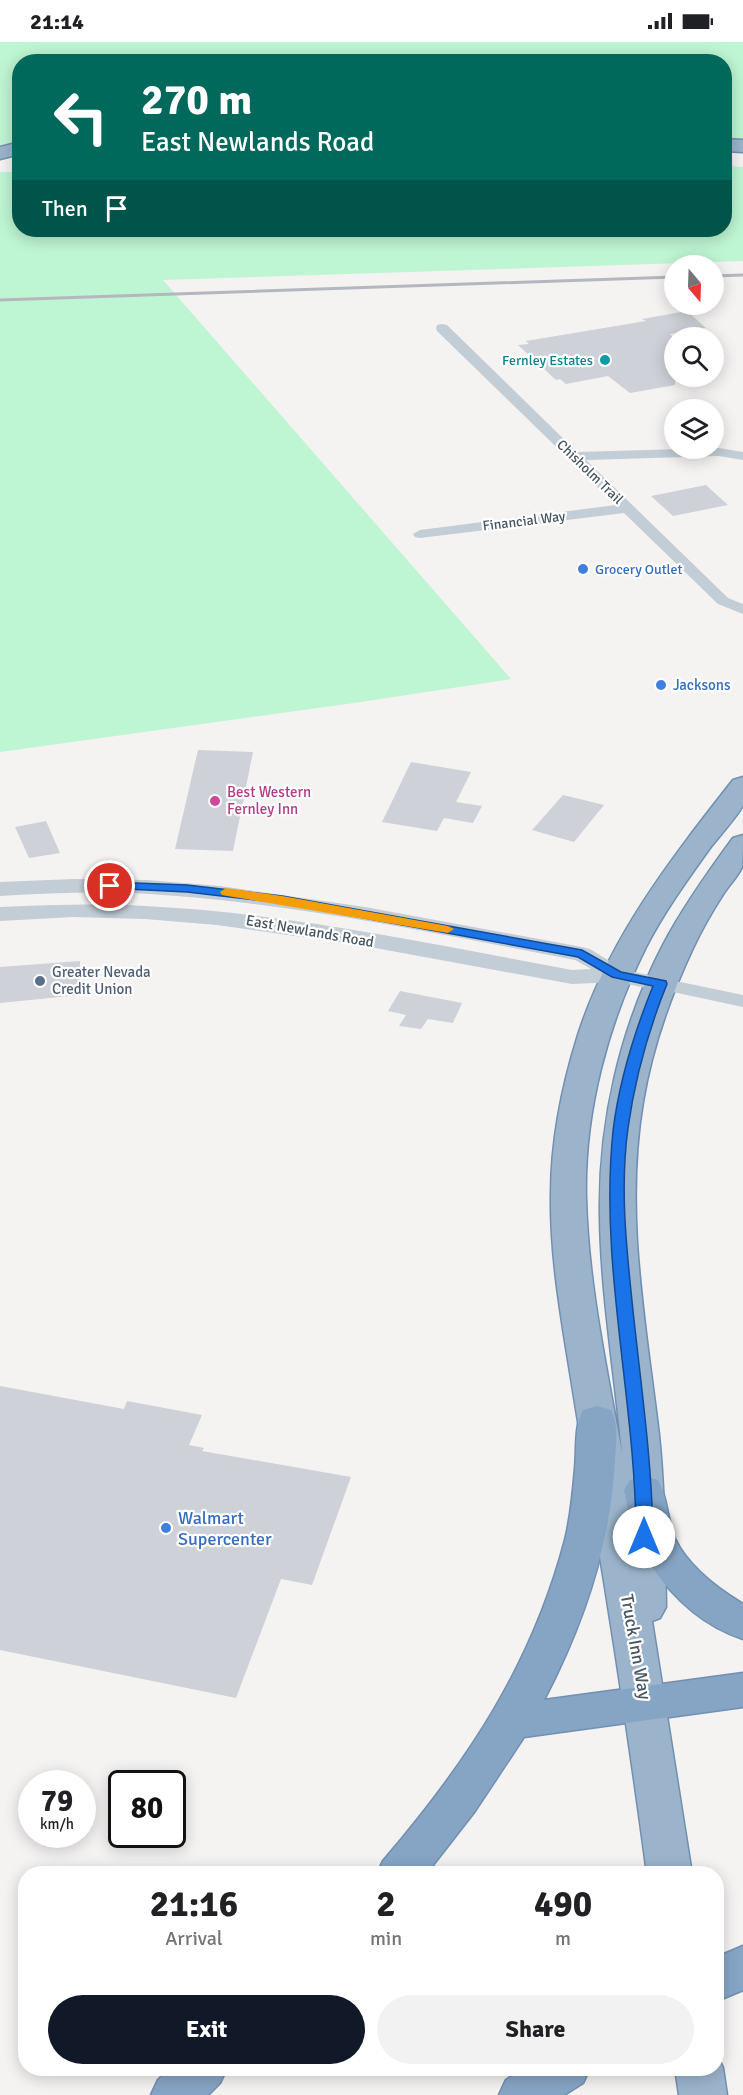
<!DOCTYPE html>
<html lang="en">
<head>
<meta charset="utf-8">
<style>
	body { margin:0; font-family:Signika,sans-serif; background:#f2f2f2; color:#202124; height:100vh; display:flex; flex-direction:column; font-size:22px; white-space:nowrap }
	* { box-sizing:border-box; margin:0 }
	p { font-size:20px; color:#757577 }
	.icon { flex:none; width:33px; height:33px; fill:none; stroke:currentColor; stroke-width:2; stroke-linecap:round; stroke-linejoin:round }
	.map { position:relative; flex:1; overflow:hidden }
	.drawer { position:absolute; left:18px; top:1824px; width:706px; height:210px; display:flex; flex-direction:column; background:#fff; border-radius:24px; box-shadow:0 3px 15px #0003 }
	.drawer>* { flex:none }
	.banner { position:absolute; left:12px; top:12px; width:720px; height:183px; border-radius:24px; box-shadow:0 3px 15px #0003; background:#00695c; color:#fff; overflow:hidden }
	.needle { width:39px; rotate:161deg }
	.tools { position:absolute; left:664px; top:213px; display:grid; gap:12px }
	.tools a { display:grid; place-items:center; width:60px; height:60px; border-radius:50%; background:#fff; box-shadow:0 3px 15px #0003; font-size:30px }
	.speed { position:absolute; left:18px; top:1728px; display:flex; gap:12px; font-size:30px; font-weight:700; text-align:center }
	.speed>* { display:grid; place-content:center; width:78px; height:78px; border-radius:50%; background:#fff; box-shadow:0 3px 15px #0003; line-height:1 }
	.speed small { font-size:15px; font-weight:400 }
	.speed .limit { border:3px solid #111; border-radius:9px; background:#fff; color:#111 }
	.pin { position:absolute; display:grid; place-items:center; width:51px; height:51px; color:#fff; margin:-26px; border:3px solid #fff; border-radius:50%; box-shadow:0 2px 6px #0007 }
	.me { position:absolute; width:66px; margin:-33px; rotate:0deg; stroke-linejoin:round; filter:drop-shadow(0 0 4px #0008) }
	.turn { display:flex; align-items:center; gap:21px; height:126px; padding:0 30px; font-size:27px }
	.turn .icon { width:78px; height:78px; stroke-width:2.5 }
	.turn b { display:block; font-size:42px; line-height:51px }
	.then { display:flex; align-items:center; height:57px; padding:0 30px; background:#0003; gap:12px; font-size:22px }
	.eta { display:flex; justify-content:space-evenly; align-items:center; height:102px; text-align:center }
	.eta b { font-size:36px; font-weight:700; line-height:42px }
	.primary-button { display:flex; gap:12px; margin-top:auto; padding:12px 30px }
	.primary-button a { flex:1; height:69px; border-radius:36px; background:#111827; color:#fff; font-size:24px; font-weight:700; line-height:69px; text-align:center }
	.primary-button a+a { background:#f2f2f2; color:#202124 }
	.status { display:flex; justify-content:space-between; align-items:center; height:42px; padding:0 30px; background:#fff; direction:ltr }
	.status svg { height:16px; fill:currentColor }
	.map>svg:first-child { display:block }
	.green { fill:#bef5d3 }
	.building { fill:#ced1d8 }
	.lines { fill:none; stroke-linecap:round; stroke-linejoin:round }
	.trunk-casing { stroke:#7190b1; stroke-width:3 }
	.motorway-casing { stroke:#7190b1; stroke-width:3 }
	.minor { fill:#c2cdd5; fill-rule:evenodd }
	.tertiary { fill:#c2cdd5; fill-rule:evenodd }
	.trunk { fill:#9bb4cc; fill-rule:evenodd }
	.motorway { fill:#86a5c5; fill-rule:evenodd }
	.rail { stroke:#b4b7bd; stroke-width:3 }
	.route { fill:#1a73e8; stroke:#114b97; stroke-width:1.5 }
	.slow { fill:#f59e0b }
	.culture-dot { fill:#0f9aa8; stroke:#fff; stroke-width:2 }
	.shop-dot { fill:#3f7fe0; stroke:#fff; stroke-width:2 }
	.hotel-dot { fill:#d1479c; stroke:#fff; stroke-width:2 }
	.service-dot { fill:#5c6f8a; stroke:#fff; stroke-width:2 }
	.labels { text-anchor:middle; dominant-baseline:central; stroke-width:4.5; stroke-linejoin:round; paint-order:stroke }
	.far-culture-label { font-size:14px; fill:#0d838f; stroke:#fff; text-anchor:end }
	.far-street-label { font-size:14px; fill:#485662; stroke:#fff }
	.far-shop-label { font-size:14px; fill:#366cbe; stroke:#fff; text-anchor:start }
	.shop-label { font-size:15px; fill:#366cbe; stroke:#fff; text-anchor:start }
	.hotel-label { font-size:15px; fill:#b23c85; stroke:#fff; text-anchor:start }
	.street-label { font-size:15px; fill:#485662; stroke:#fff }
	.service-label { font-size:15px; fill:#4e5e75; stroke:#fff; text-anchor:start }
	.near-shop-label { font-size:18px; fill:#366cbe; stroke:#fff; text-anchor:start }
	.near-street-label { font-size:18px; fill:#485662; stroke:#fff }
</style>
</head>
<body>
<div class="status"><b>21:14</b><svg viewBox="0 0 49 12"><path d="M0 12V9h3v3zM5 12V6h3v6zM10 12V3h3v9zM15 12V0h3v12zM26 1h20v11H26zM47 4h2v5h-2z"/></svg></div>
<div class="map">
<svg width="743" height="2053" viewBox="0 0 743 2053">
	<rect width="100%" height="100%" fill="#f5f2f2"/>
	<!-- green -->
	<path class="green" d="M 0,0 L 743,0 L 743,102 L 725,101 L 724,20 L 20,20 L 19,102 L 0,103 Z
		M 725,124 L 743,125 L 743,219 L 163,238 L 511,637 L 354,661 L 0,710 L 0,130 L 19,130 L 20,188 L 724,188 Z"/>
	<!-- building -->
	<path class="building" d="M 687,269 L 706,286 L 670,292 L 675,297 L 675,343 L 630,351 L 608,334 L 566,342 L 560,337 L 556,338 L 518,303 L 529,302 L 526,299 L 646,279 L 642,277 Z
		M 706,443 L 728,463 L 673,474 L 651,454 Z
		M 198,708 L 253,710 L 233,809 L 175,807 Z
		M 411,720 L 471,730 L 456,760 L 482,764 L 473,781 L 444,776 L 437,789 L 382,780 Z
		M 563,753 L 604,763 L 574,800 L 532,788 Z
		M 46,779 L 60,811 L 29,816 L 15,785 Z
		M 80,919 L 80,953 L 0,961 L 0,925 Z
		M 400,949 L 462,961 L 453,981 L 428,977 L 421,987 L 399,984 L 406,973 L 388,969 Z
		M 0,1344 L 124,1367 L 127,1359 L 202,1373 L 189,1403 L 204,1406 L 202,1409 L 351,1435 L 312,1543 L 281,1537 L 236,1656 L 0,1608 Z"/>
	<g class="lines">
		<!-- trunk casing -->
		<g class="trunk-casing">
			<path id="trunk" d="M 724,97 L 743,98 L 743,110 L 724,109 Z
				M 20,100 L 20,112 L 0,117 L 0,105 Z
				M 743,735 C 743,743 743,755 743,763 C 740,771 717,797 710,806 C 687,838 664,870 646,905 C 608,981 584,1070 586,1155 C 588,1241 607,1327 622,1411 C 615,1333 601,1254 600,1175 C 598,1081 620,986 663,903 C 683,865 708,830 733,796 L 743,793 C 743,802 743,816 742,825 C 738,834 730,842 724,851 C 713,868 702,887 693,906 C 670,955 652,1006 643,1060 C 624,1171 646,1283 659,1393 C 665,1450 665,1508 666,1565 L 660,1576 L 652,1579 L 692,1832 L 647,1832 C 631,1711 613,1592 593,1472 C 585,1421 576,1369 568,1318 C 559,1263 550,1207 551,1152 C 551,1098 562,1044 578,993 C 609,896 671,817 733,738 Z
				M 717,2013 L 723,2026 L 727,2053 L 679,2053 L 675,2026 L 717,2026 Z"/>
		</g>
		<!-- motorway casing -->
		<g class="motorway-casing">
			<path id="motorway" d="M 597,1364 L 611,1368 C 619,1383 616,1401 615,1417 C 611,1502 583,1583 544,1658 L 743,1631 L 743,1665 L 524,1695 L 475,1769 L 426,1832 L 377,1832 L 383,1819 C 467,1721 532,1624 565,1498 C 571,1474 573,1450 575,1426 C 577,1407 574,1385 583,1368 Z
				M 644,1434 L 658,1438 C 668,1456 667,1478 675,1497 C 688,1524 718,1547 743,1562 L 743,1597 C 703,1584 673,1556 650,1522 C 645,1515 638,1507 636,1498 C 630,1482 628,1465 624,1448 L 630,1438 Z
				M 743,1904 L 743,1948 L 717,1959 L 717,1915 Z
				M 170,2026 L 227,2026 L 220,2041 L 208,2053 L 151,2053 L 158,2038 Z
				M 524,2026 L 590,2026 L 583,2041 L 564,2053 L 499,2053 L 506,2038 Z"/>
		</g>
		<!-- minor -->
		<path class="minor" d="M 442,282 L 447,283 L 577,410 L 719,406 L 743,410 L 743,418 L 719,414 L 586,418 L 728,556 L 743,562 L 743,572 L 718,562 L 624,471 L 420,496 L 415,495 L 413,492 L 420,488 L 616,463 L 437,289 L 436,286 L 437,283 Z
			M 661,936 L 743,953 L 743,965 L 654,946 L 652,942 L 654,938 Z"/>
		<!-- tertiary -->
		<path class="tertiary" d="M 74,837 L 147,838 L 220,844 L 365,865 L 582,905 L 590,907 L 624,928 L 669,937 L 673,942 L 669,947 L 661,949 L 617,940 L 572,942 L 359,903 L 217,883 L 145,877 L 73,875 L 0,879 L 0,865 C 48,863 97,861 145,864 C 289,871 431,902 572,928 L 591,927 L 575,918 C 434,891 293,861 150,852 C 100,849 50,851 0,854 L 0,840 Z"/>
		<!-- trunk -->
		<use href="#trunk" class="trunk"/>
		<!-- motorway -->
		<use href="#motorway" class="motorway"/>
		<!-- rail -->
		<path class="rail" d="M 714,234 L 743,233
			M 0,258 L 675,235"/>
	</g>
	<!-- route -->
	<path class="route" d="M 110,840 L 187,843 L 282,854 L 582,908 L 621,930 L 666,939 L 667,942 C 648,989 635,1036 628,1086 C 620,1144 626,1202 632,1259 C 640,1337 652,1416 653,1495 L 650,1499 L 644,1501 L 639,1499 L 636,1495 C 636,1359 599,1225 613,1089 C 619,1039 634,991 653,944 L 612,935 L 578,915 L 282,861 L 187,850 L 106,846 L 104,844 L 106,841 Z"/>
	<!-- slow -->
	<path class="slow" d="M 226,846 L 282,854 L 448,884 L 454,887 L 448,891 L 222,853 L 220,850 Z"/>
	<!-- markers -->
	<circle class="culture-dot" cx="605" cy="318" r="6"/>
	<g class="shop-dot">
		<circle cx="583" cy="527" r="6"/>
		<circle cx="661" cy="643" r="6"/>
		<circle cx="166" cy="1486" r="6"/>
	</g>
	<circle class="hotel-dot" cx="215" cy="759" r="6"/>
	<circle class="service-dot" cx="40" cy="939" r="6"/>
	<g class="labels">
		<!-- far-culture labels -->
		<g class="far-culture-label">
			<text x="593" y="318">Fernley Estates</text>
		</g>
		<!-- far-street labels -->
		<g class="far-street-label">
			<text transform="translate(590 430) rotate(44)">Chisholm Trail</text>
			<text transform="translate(524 479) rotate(-7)">Financial Way</text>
		</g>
		<!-- far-shop labels -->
		<g class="far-shop-label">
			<text x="595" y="527">Grocery Outlet</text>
		</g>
		<!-- shop labels -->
		<g class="shop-label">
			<text x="673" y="643">Jacksons</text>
		</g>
		<!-- hotel labels -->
		<g class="hotel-label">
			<text x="227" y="750">Best Western<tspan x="227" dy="17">Fernley Inn</tspan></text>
		</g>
		<!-- street labels -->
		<g class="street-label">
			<text transform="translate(310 889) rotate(10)">East Newlands Road</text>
		</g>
		<!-- service labels -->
		<g class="service-label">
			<text x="52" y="930">Greater Nevada<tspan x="52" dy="17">Credit Union</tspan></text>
		</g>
		<!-- near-shop labels -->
		<g class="near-shop-label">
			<text x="178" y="1476">Walmart<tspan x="178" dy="21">Supercenter</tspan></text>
		</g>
		<!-- near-street labels -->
		<g class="near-street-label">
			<text transform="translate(636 1605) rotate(80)">Truck Inn Way</text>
		</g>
	</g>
</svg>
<div class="tools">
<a><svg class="needle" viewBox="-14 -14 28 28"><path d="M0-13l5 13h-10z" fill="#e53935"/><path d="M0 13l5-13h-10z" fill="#757577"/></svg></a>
<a><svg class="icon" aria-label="search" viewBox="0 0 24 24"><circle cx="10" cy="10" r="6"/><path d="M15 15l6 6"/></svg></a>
<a><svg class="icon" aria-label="layers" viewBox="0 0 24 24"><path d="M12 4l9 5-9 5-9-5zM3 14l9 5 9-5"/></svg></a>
</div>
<div class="speed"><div>79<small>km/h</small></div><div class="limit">80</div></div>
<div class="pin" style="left:110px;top:844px;background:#d93025"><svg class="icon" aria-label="arrive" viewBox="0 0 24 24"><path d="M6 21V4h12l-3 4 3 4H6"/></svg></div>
<svg class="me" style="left:644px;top:1495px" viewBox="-20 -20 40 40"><circle r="19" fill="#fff"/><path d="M0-13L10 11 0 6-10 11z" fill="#1a73e8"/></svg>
<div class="banner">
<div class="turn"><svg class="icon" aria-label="left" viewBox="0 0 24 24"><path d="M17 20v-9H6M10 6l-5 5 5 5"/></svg><div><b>270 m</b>East Newlands Road</div></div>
<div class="then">Then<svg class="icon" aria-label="arrive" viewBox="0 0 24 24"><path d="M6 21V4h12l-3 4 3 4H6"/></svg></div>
</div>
<section class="drawer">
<div class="eta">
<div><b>21:16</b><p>Arrival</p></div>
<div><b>2</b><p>min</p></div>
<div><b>490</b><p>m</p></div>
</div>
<div class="primary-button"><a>Exit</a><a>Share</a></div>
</section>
</div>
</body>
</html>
